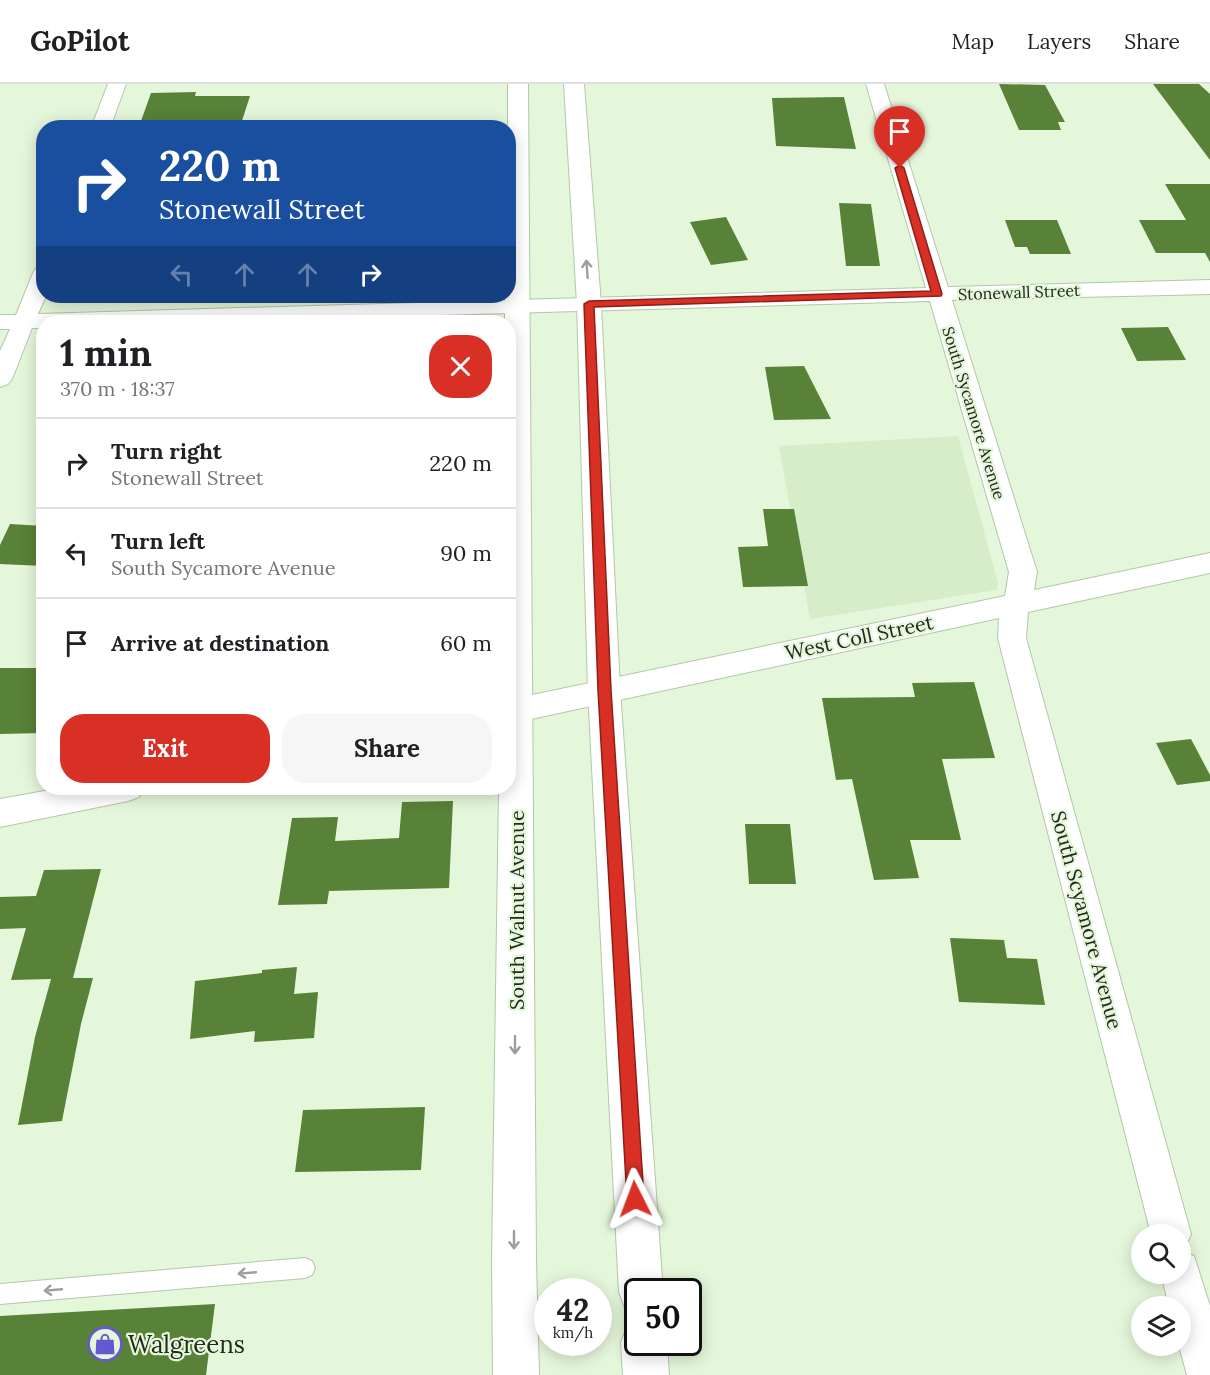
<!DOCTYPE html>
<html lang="en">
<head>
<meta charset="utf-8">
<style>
	body { margin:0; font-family:Lora,serif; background:#f6f6f6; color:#202124; height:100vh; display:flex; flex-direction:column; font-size:22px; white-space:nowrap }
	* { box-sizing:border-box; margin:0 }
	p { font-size:20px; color:#757577 }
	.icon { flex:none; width:33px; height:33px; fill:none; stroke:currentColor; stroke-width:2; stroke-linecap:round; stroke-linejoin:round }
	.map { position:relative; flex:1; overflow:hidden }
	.sheet { position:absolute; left:36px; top:231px; width:480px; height:480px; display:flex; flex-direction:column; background:#fff; border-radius:24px; box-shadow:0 3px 15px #0003 }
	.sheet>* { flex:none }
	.top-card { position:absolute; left:36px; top:36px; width:480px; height:183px; border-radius:24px; box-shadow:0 3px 15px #0003; background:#1a4fa0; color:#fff; overflow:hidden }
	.buttons { position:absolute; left:1131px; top:1140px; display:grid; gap:12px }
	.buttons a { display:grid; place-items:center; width:60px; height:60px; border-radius:50%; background:#fff; box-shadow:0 3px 15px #0003; font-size:30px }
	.speed { position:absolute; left:534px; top:1194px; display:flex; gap:12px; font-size:30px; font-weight:700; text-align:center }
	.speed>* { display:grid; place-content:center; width:78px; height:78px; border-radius:50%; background:#fff; box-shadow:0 3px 15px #0003; line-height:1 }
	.speed small { font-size:15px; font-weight:400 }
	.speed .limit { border:3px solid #111; border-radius:9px; background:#fff; color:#111 }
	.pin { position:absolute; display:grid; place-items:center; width:51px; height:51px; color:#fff; margin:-62px -26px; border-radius:50% 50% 50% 0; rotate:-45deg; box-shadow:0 0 6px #0007 }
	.pin .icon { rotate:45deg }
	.me { position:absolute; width:66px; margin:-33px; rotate:357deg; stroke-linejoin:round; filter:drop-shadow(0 0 4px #0008) }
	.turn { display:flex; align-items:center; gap:21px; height:126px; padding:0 24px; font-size:27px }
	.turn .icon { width:78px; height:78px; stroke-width:2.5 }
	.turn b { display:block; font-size:42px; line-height:51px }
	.lanes { display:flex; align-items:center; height:57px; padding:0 24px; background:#0003; justify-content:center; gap:30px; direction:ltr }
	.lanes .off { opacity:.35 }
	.round { display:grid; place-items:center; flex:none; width:63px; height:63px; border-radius:24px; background:#f6f6f6 }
	.headline { display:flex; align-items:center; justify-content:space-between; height:102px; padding:0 24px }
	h1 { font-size:36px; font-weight:700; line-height:45px }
	.button { display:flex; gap:12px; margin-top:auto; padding:12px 24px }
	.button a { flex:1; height:69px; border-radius:24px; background:#d93025; color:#fff; font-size:24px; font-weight:700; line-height:69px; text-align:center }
	.button a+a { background:#f6f6f6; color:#202124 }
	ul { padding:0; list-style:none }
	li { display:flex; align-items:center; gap:18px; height:90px; padding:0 24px; border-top:2px solid #e0e0e0 }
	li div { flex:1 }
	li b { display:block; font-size:22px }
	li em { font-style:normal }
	header { display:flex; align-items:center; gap:36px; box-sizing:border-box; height:84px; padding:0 30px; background:#fff; border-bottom:2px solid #e0e0e0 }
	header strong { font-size:28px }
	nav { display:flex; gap:33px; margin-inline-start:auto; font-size:21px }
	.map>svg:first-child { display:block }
	.built { fill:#d7edca }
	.building { fill:#588237 }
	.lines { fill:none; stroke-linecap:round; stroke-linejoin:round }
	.service-casing { stroke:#b5c6aa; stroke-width:2 }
	.minor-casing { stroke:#b5c6aa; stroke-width:2 }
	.secondary-casing { stroke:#b5c6aa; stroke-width:2 }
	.service { fill:#fff; fill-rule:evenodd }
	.minor { fill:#fff; fill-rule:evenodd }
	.secondary { fill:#fff; fill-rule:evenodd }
	.oneway { stroke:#9c9f9a }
	.route { fill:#d93025; stroke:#8d1f18; stroke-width:1.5 }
	.labels { text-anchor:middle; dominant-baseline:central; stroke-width:4.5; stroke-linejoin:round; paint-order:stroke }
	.far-street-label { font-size:16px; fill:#22291e; stroke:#e5f7da }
	.street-label { font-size:20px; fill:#22291e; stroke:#e5f7da }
	.near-poi-label { font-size:24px; fill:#22291e; stroke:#e5f7da; text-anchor:start }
</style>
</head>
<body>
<header>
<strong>GoPilot</strong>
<nav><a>Map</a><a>Layers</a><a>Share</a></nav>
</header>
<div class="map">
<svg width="1210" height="1291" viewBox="0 0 1210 1291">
	<rect width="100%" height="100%" fill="#e5f7da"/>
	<!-- built -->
	<path class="built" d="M 958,352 L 998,499 L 997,506 L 810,535 L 779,362 Z"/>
	<!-- building -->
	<path class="building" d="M 999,0 L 1045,1 L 1065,38 L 1058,38 L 1061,46 L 1019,46 Z
		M 1153,0 L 1199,0 L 1210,10 L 1210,76 Z
		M 196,8 L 195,12 L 250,12 L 240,43 L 162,44 L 165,36 L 141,37 L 151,9 Z
		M 844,13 L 856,65 L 776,62 L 772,14 Z
		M 1165,100 L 1210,100 L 1210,178 L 1205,169 L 1156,169 L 1139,136 L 1186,136 Z
		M 839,119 L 871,120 L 880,182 L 846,182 Z
		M 726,133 L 748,176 L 711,181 L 690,138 Z
		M 1005,136 L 1057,136 L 1071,170 L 1030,170 L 1027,163 L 1015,163 Z
		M 1168,243 L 1186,276 L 1137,277 L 1121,244 Z
		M 804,282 L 831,335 L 774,336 L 765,283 Z
		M 763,425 L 794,425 L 808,502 L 743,503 L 738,463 L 768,462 Z
		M 10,440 L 44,442 L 44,482 L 0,480 L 0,461 Z
		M 0,584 L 44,584 L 44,649 L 0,650 Z
		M 974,598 L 995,674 L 942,675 L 961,756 L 910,756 L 919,794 L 874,796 L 852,695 L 836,696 L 822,614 L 915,613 L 912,599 Z
		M 1191,655 L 1210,691 L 1210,697 L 1177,701 L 1156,659 Z
		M 453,717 L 449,804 L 329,807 L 327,820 L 278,821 L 292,734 L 338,733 L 335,757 L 399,754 L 402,718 Z
		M 745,740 L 790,740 L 796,800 L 749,800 Z
		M 101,785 L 73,894 L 93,894 L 81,940 L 62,1037 L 18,1041 L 35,953 L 51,895 L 11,896 L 26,844 L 0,845 L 0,813 L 36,812 L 44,786 Z
		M 950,854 L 1004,856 L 1007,874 L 1037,875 L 1045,921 L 959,918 Z
		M 297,883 L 294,910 L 318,908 L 314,954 L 254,958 L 255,947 L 190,955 L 195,897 L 262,889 L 262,886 Z
		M 425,1023 L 421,1086 L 295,1088 L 303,1026 Z
		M 215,1220 L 206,1291 L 0,1291 L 0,1232 Z"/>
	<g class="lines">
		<!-- service casing -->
		<g class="service-casing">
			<path id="service" d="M 305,1174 L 312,1177 L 315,1184 L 312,1191 L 305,1194 L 0,1220 L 0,1200 Z"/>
		</g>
		<!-- minor casing -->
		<g class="minor-casing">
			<path id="minor" d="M 108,0 L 126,0 L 110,44 L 91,44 Z
				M 866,0 L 884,0 L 948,203 L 1210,196 L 1210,210 L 952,216 L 1037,488 L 1034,506 L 1210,469 L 1210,489 L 1028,528 L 1026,554 L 1191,1150 L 1185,1164 L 1180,1166 L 1180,1150 L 1151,1150 L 998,554 L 999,534 L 508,640 L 508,616 L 1005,512 L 1009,488 L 930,217 L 195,238 L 44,238 L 44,244 L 32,244 L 12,295 L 8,300 L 0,303 L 0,267 L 10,245 L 0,245 L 0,231 L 16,231 L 33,189 L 36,184 L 44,183 L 44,212 L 46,212 L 38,230 L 926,204 Z
				M 61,704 L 144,704 L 139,713 L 128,717 L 0,743 L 0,715 Z
				M 1180,1166 L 1194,1172 L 1210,1222 L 1210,1291 L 1187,1291 L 1179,1262 L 1180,1222 L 1169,1222 L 1161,1190 L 1180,1190 Z"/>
		</g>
		<!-- secondary casing -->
		<g class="secondary-casing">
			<path id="secondary" d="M 508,0 L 528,0 L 536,1177 L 539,1291 L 493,1291 L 492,1177 L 499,704 L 508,704 L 508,238 L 505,238 L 505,212 L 508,212 Z
				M 564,0 L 584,0 L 601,220 L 620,606 L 663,1208 L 638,1208 L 638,1229 L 625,1224 L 619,1208 L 588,606 L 577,220 Z
				M 638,1238 L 638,1258 L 667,1258 L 669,1291 L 623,1291 L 621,1258 L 628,1242 Z"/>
		</g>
		<!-- service -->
		<use href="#service" class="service"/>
		<!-- minor -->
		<use href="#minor" class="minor"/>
		<!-- secondary -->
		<use href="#secondary" class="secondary"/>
	</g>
	<!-- one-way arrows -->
	<defs><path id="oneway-shaft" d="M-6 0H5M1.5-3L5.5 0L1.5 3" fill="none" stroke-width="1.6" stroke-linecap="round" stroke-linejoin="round" transform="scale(1.5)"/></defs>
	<g class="oneway">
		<use href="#oneway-shaft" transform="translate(587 185) rotate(-94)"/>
		<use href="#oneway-shaft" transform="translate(515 961) rotate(90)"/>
		<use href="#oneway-shaft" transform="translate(514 1156) rotate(90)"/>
		<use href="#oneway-shaft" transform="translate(247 1189) rotate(175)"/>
		<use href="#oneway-shaft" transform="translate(53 1206) rotate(175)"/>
	</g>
	<!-- route -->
	<path class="route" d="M 900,81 L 904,84 L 942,210 L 941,212 L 594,223 L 611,606 L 644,1115 L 642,1121 L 635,1124 L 629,1121 L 627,1115 L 598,606 L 584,220 L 589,217 L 931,207 L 895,84 Z"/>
	<!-- icons -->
	<defs>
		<g id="shop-ring" transform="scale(1.725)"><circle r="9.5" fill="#e5f7da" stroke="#6559d2" stroke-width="1.5"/><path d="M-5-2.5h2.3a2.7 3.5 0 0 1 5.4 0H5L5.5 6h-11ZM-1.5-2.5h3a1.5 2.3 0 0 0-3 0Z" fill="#6559d2"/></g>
	</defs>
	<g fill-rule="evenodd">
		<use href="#shop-ring" x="105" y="1260"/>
	</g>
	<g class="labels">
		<!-- far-street labels -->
		<g class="far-street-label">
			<text transform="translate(1019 208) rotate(-2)">Stonewall Street</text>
			<text transform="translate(974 329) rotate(73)">South Sycamore Avenue</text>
		</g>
		<!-- street labels -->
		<g class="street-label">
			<text transform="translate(859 553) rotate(-12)">West Coll Street</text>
			<text transform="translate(516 826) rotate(-90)">South Walnut Avenue</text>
			<text transform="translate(1087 836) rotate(75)">South Scyamore Avenue</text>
		</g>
		<!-- near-poi labels -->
		<g class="near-poi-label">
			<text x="128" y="1260">Walgreens</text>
		</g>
	</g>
</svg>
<div class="buttons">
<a><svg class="icon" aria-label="search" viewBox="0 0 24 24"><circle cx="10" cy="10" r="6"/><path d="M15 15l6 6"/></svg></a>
<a><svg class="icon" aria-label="layers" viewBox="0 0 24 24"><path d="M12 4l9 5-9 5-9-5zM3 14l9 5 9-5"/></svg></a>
</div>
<div class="speed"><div>42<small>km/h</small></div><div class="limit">50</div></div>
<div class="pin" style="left:900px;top:84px;background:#d93025"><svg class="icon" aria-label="arrive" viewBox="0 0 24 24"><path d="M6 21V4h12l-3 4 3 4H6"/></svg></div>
<svg class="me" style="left:635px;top:1115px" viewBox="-20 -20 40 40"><path d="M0-17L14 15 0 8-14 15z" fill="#d93025" stroke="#fff" stroke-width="4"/></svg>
<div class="top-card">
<div class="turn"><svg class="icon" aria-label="right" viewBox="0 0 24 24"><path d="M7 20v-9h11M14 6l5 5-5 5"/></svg><div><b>220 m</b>Stonewall Street</div></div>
<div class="lanes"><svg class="icon off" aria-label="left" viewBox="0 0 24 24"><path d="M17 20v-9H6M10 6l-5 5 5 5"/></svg><svg class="icon off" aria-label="ahead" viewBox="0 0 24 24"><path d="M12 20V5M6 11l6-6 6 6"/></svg><svg class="icon off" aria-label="ahead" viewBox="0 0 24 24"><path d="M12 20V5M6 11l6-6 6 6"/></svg><svg class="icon" aria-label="right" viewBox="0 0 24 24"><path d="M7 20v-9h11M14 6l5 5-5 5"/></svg></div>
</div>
<section class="sheet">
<div class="headline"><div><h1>1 min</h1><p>370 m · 18:37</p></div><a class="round" style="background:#d93025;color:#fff"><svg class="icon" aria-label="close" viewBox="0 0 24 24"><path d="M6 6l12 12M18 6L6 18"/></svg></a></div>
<ul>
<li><svg class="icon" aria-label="right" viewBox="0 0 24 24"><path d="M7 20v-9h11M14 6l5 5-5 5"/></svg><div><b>Turn right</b><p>Stonewall Street</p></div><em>220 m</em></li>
<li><svg class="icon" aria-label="left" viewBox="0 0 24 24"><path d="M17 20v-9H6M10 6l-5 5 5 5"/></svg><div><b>Turn left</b><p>South Sycamore Avenue</p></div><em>90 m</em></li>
<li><svg class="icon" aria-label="arrive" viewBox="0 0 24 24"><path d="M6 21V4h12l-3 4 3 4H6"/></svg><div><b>Arrive at destination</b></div><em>60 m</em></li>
</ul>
<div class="button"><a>Exit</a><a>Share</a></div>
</section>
</div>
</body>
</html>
